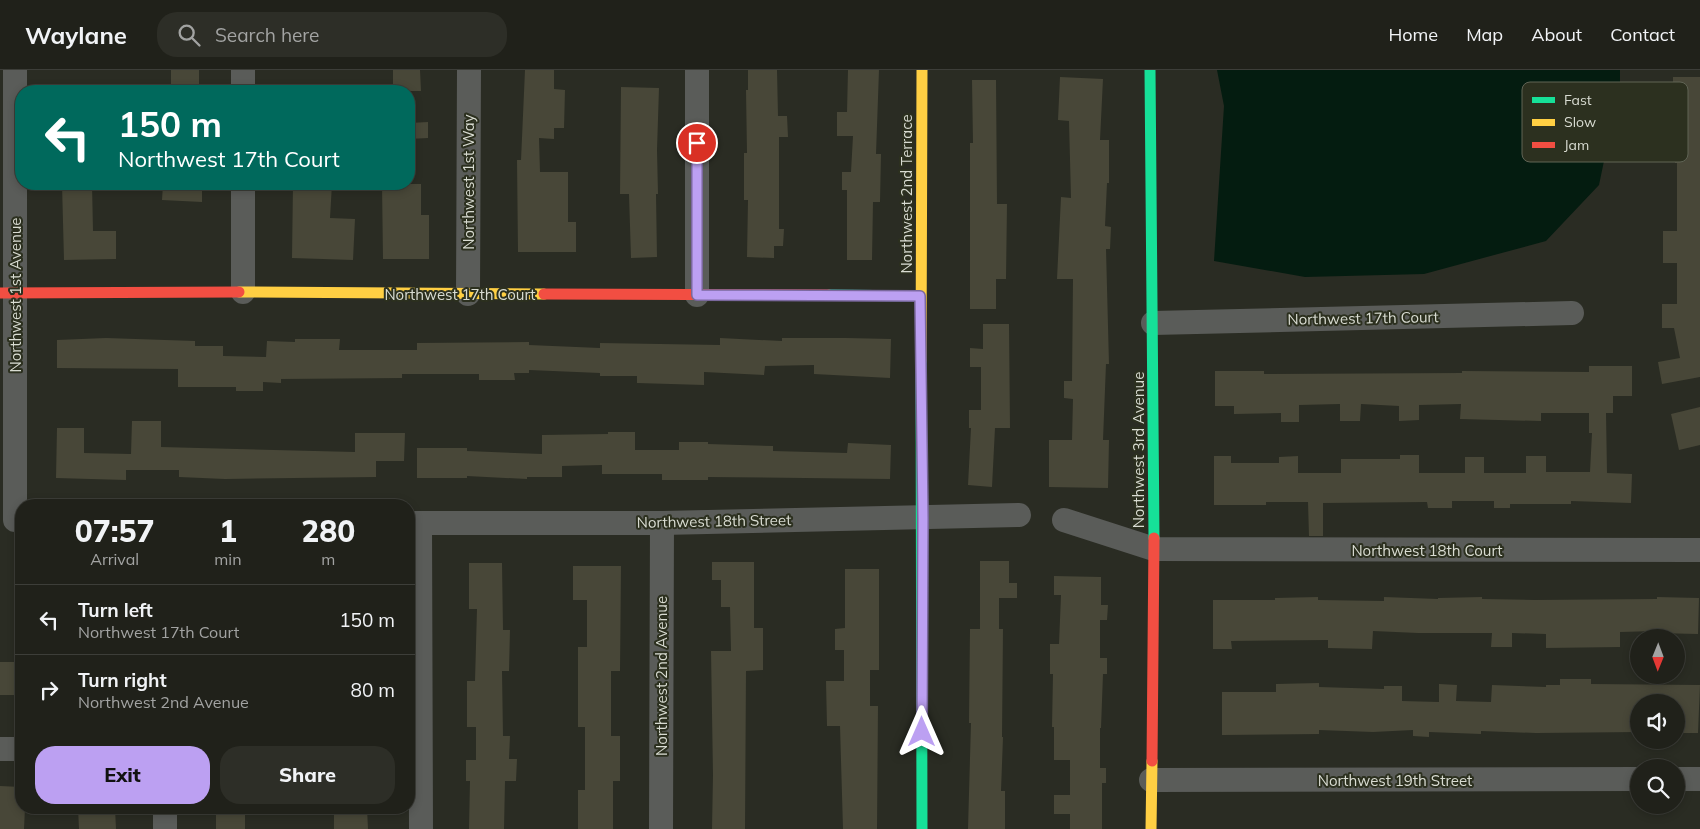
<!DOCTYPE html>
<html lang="en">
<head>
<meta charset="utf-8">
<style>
	body { margin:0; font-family:Mulish,sans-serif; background:#2d2e27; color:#f1f3f6; height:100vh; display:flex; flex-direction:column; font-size:19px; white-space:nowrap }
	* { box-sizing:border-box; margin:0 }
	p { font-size:16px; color:#a2a3a2 }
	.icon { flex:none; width:28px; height:28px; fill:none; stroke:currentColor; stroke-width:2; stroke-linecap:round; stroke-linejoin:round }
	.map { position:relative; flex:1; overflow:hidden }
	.panel { position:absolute; left:15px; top:429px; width:400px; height:315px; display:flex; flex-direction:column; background:#20211a; border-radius:20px; box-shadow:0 2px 8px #0003,0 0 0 1px #3d3e39 }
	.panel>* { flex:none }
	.top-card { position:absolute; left:15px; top:15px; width:400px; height:105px; border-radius:20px; box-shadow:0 2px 8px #0003,0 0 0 1px #3d3e39; background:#00695c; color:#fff; overflow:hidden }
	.needle { width:32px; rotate:181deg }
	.fabs { position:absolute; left:1630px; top:559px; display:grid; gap:10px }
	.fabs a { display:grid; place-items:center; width:55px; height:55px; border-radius:50%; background:#20211a; box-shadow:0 2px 8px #0003,0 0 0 1px #3d3e39; font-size:25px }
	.pin { position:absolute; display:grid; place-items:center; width:42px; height:42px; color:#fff; margin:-21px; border:2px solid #fff; border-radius:50%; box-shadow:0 1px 5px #0007 }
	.me { position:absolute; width:55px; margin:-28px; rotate:0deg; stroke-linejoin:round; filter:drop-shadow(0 0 4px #0008) }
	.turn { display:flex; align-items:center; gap:18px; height:105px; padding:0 20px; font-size:22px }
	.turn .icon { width:65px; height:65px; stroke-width:2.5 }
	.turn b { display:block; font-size:35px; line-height:42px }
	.eta { display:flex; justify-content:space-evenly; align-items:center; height:85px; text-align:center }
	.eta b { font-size:30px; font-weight:800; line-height:35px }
	.primary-button { display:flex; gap:10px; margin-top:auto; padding:10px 20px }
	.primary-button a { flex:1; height:58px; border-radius:20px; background:#bca0f2; color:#111; font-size:20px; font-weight:800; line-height:58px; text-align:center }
	.primary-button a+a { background:#2d2e27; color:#f1f3f6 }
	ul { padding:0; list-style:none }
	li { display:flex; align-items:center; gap:15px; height:70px; padding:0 20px; border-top:1px solid #3d3e39 }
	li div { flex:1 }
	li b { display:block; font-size:19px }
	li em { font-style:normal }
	header { display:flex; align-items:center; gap:30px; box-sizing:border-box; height:70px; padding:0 25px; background:#20211a; border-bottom:1px solid #3d3e39 }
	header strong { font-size:24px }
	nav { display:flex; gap:28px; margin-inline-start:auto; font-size:18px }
	.search { width:350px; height:45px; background:#2d2e27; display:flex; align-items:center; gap:12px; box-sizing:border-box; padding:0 18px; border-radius:20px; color:#a2a3a2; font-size:19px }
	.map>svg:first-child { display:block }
	.water { fill:#041c10 }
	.building { fill:#484738 }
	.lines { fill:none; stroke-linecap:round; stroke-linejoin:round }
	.street { stroke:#5a5c59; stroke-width:24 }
	.fast { stroke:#16e098; stroke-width:11 }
	.slow { stroke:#ffcf43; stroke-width:11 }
	.jam { stroke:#f24e42; stroke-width:11 }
	.route-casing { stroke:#7a689d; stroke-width:12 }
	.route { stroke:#bca0f2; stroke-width:9 }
	.labels { text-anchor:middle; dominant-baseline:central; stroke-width:4; stroke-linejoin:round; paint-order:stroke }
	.street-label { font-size:15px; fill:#d9dcd2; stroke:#2c301f }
	.key { fill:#2c301f; stroke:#606455; stroke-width:1 }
	.key-label { font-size:14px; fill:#d9dcd2 }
</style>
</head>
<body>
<header>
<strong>Waylane</strong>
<div class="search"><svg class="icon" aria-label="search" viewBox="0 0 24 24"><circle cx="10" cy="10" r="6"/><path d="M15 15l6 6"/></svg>Search here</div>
<nav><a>Home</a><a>Map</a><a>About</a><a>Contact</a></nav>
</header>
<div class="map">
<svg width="1700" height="759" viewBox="0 0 1700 759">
	<rect width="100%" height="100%" fill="#2a2c23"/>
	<!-- water -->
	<path class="water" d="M 1217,0 L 1620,0 L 1620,14 L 1599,115 L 1546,171 L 1424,204 L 1305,207 L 1214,191 L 1224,36 Z"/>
	<!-- building -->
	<path class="building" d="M 171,0 L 199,0 L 199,21 L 171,21 Z
		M 393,0 L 420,0 L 421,21 L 393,21 Z
		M 525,0 L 554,0 L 554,19 L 565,20 L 564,58 L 554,58 L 554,69 L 539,68 L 540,102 L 568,102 L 568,152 L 576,152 L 576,182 L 518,182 L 517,90 L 521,90 Z
		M 748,0 L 777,0 L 778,46 L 787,46 L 788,67 L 779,67 L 779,159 L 784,159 L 783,176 L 774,176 L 774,188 L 747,187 L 748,130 L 744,130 L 744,83 L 747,83 L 746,20 L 748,20 Z
		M 848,0 L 879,0 L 876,84 L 881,84 L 880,132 L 873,132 L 872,190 L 847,190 L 847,120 L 842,120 L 842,102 L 851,102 L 853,66 L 837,66 L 837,42 L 847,42 Z
		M 1060,7 L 1103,9 L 1100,70 L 1109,70 L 1109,113 L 1107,113 L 1105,156 L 1111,157 L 1110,179 L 1106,179 L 1109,294 L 1106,294 L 1103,370 L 1109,370 L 1108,418 L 1049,417 L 1049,370 L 1072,370 L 1073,329 L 1064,328 L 1064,311 L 1072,311 L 1073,209 L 1057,209 L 1061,127 L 1071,128 L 1069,51 L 1058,50 Z
		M 1673,7 L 1700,7 L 1700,307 L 1662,314 L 1658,292 L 1680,288 L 1674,258 L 1662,258 L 1662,234 L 1677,234 L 1677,193 L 1663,193 L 1663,161 L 1677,161 L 1677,93 L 1675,93 L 1675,39 L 1673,39 Z
		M 972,10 L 996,10 L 997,134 L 1007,134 L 1006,209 L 996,209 L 996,239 L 970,239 L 970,73 L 973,73 Z
		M 621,17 L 659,18 L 657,80 L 658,124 L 656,124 L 657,187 L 631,188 L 629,124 L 620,124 Z
		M 428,52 L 428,68 L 409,69 L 409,53 Z
		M 62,114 L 92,114 L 93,161 L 116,161 L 116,189 L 64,190 Z
		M 163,114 L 202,114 L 202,132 L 162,130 Z
		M 293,114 L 332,114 L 330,148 L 355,149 L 353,190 L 292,188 Z
		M 382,114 L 421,114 L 421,145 L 429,145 L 429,189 L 383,189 Z
		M 983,254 L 1009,254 L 1010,358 L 995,358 L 992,417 L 968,415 L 971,358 L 969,358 L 969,340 L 981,340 L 981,297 L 970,297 L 970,278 L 983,279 Z
		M 106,268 L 195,271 L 195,276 L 223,276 L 223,286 L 266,287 L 267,271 L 295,272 L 295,269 L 340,269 L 339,280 L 417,280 L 417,273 L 529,272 L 529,275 L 600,278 L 600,273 L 720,275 L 720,268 L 782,271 L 782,268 L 846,268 L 891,269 L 890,308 L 814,304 L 814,295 L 765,296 L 764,305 L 704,302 L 704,315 L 637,313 L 637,306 L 600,306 L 600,303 L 529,300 L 529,303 L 514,303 L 515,310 L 479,310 L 479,304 L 402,304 L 402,308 L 281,309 L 281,313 L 263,312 L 263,321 L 236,321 L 236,317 L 178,317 L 178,299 L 57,298 L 57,270 Z
		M 1589,296 L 1632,296 L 1632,326 L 1613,326 L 1613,343 L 1606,343 L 1607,403 L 1632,404 L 1631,433 L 1571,431 L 1571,434 L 1510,434 L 1510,438 L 1494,438 L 1494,431 L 1452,431 L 1452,438 L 1428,438 L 1427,432 L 1323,433 L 1323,466 L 1309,466 L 1308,432 L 1266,432 L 1266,435 L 1214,435 L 1214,386 L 1231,386 L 1231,393 L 1279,393 L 1279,387 L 1298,386 L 1298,403 L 1341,403 L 1341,389 L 1400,389 L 1400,385 L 1419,385 L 1419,403 L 1465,403 L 1465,387 L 1484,387 L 1484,403 L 1526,403 L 1526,386 L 1546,386 L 1546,402 L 1590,402 L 1592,363 L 1589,363 L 1589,343 L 1541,343 L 1541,351 L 1460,349 L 1461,334 L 1419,335 L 1419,350 L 1399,351 L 1399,336 L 1361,334 L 1360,351 L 1340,351 L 1340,334 L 1299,335 L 1299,352 L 1281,352 L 1281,343 L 1234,344 L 1234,336 L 1215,336 L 1215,301 L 1264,301 L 1264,304 L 1462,303 L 1462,301 L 1589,302 Z
		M 1700,337 L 1700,375 L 1679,380 L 1671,344 Z
		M 132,351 L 161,351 L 161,377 L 355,382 L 355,363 L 405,363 L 404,391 L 376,391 L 376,407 L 225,409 L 179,407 L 179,400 L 126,400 L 126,410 L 56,408 L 57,358 L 84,358 L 84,383 L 131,384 Z
		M 608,362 L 635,362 L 635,380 L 679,380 L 679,372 L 708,372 L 708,374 L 773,376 L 773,381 L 847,383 L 848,373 L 891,375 L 890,409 L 708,407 L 708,410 L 662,410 L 662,404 L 602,404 L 602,395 L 562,396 L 562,407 L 527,407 L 527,409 L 467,406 L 467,408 L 417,408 L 417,378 L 467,378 L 467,381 L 542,384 L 542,365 L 608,364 Z
		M 980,491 L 1009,491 L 1009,513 L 1017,513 L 1017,528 L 999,528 L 999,559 L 1003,559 L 1002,667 L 1003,667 L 1001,721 L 1005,721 L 1005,759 L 968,759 L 971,653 L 969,653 L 970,559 L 980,559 Z
		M 712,492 L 754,492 L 754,558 L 763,558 L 763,600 L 746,601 L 745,759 L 712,759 L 713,705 L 711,581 L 731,581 L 730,537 L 721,537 L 721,510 L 712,510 Z
		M 469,493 L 502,493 L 503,560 L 510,560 L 509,601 L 502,601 L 503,666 L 510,666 L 509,689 L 517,689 L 516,711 L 505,711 L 504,759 L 469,759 L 470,711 L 466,711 L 466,690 L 476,690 L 476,657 L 467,657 L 467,611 L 475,611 L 477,539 L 469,539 Z
		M 573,496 L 621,496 L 620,601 L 611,601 L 611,666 L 620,666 L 620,711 L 613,711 L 613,759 L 578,759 L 578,720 L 585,720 L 585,657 L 578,657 L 578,577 L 587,577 L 587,530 L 573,530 Z
		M 845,499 L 879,499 L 879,600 L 870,600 L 870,636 L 878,636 L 877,759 L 843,759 L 840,656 L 827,656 L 826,611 L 844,611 L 844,580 L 835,580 L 835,559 L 845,558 Z
		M 1054,506 L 1101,507 L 1101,535 L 1108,535 L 1107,550 L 1100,550 L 1100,588 L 1107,588 L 1107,604 L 1103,604 L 1101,658 L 1100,658 L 1100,698 L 1106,698 L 1106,713 L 1102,713 L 1102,759 L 1070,759 L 1070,744 L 1054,744 L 1054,725 L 1070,725 L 1070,690 L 1054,690 L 1054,657 L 1052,657 L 1053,604 L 1050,604 L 1050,574 L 1059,574 L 1061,525 L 1054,525 Z
		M 1318,527 L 1318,530 L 1384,531 L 1384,527 L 1438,529 L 1438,528 L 1482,527 L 1482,529 L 1534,530 L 1657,529 L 1657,527 L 1699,528 L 1698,564 L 1656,563 L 1656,561 L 1620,562 L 1620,577 L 1546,578 L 1546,564 L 1512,563 L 1512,577 L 1491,577 L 1492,563 L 1418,563 L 1373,561 L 1372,579 L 1328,578 L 1328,570 L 1231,571 L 1232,579 L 1213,579 L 1213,530 L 1275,530 L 1275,528 Z
		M 0,592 L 21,592 L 21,625 L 0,625 Z
		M 1560,609 L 1591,609 L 1591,614 L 1700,615 L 1698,663 L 1676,663 L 1676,632 L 1639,632 L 1639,662 L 1536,663 L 1481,661 L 1481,664 L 1429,662 L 1429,667 L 1413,666 L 1413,660 L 1373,662 L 1319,660 L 1319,664 L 1222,665 L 1222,622 L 1276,622 L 1276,614 L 1319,613 L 1319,617 L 1384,619 L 1384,616 L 1402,616 L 1402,631 L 1439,632 L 1439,614 L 1457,615 L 1456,631 L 1491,632 L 1492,615 L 1546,617 L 1546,615 L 1560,615 Z
		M 0,716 L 21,717 L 21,738 L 25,738 L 24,759 L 0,759 Z
		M 78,738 L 115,738 L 116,759 L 79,759 Z
		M 216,738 L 245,738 L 245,759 L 216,759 Z
		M 334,738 L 367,738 L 368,759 L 334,759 Z"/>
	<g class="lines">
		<!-- street -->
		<path class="street" d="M 243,21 L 243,0
			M 243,114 L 243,222
			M 468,224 L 469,0
			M 697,225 L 697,0
			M 1153,253 L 1572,243
			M 15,450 L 15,0
			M 1064,450 L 1154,479 L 1700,480
			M 409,453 L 662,453 L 1019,445
			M 420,453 L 421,759
			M 0,679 L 21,679
			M 1676,709 L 1700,709
			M 1151,710 L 1639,709
			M 165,738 L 165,759
			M 661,759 L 662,453"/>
		<!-- fast -->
		<path class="fast" d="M 1150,0 L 1154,468
			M 829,225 L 920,226
			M 921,291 L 922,759"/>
		<!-- slow -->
		<path class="slow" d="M 239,222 L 544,224
			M 921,291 L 922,0
			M 1151,759 L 1152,691"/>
		<!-- jam -->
		<path class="jam" d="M 0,223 L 239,222
			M 544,224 L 829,225
			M 1152,691 L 1154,468"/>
	</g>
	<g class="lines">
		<!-- route casing -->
		<g class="route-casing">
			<path id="route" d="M 697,73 L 697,225 L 920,226 L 923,448 L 922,662"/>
		</g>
		<!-- route -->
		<use href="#route" class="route"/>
	</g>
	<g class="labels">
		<!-- street labels -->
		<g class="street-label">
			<text transform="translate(468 112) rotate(-90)">Northwest 1st Way</text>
			<text transform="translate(906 124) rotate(-90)">Northwest 2nd Terrace</text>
			<text x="460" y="224">Northwest 17th Court</text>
			<text transform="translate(15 225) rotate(-90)">Northwest 1st Avenue</text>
			<text transform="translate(1363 248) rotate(-1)">Northwest 17th Court</text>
			<text transform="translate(1138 380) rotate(-90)">Northwest 3rd Avenue</text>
			<text transform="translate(714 451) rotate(-1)">Northwest 18th Street</text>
			<text x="1427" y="480">Northwest 18th Court</text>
			<text transform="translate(661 606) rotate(-90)">Northwest 2nd Avenue</text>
			<text x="1395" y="710">Northwest 19th Street</text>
		</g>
	</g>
	<!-- legend -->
	<rect x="1522" y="12" width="166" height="80" rx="8" class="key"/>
	<rect x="1532" y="27" width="23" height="6" fill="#16e098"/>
	<rect x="1532" y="49" width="23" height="7" fill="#ffcf43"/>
	<rect x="1532" y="72" width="23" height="6" fill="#f24e42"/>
	<g class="key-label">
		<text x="1564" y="35">Fast</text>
		<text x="1564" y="57">Slow</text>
		<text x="1564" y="80">Jam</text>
	</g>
</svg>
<div class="fabs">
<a><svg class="needle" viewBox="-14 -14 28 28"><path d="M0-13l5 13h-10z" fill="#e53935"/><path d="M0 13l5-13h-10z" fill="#a2a3a2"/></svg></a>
<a><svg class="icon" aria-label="sound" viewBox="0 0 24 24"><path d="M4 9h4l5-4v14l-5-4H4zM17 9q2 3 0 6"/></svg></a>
<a><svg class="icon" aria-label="search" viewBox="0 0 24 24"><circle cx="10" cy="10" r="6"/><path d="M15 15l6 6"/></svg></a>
</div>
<div class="pin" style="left:697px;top:73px;background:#d93025"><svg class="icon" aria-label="arrive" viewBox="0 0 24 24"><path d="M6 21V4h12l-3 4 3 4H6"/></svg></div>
<svg class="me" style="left:922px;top:662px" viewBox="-20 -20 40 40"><path d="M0-17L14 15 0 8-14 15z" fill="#bca0f2" stroke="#fff" stroke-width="4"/></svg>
<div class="top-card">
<div class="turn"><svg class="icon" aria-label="left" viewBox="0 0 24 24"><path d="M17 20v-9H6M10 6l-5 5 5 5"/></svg><div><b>150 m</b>Northwest 17th Court</div></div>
</div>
<section class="panel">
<div class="eta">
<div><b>07:57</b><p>Arrival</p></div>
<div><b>1</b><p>min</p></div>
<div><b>280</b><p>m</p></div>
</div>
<ul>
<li><svg class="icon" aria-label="left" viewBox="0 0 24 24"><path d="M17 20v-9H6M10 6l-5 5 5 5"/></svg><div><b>Turn left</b><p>Northwest 17th Court</p></div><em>150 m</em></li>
<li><svg class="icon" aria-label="right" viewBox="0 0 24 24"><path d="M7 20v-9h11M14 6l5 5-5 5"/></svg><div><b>Turn right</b><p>Northwest 2nd Avenue</p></div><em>80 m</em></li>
</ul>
<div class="primary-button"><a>Exit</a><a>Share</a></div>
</section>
</div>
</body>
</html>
